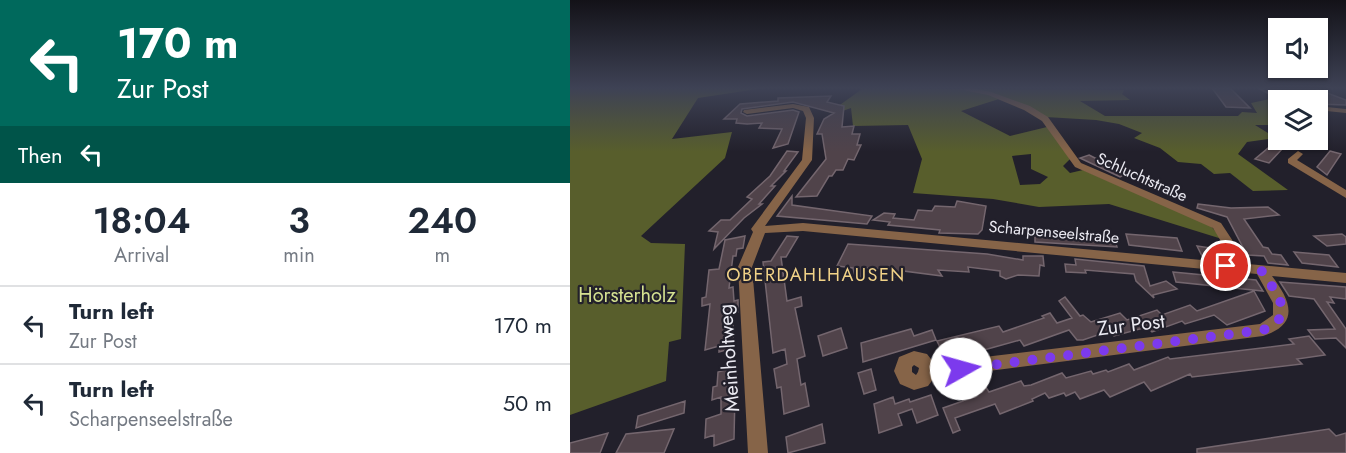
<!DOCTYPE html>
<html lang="en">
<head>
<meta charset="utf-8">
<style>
	body { margin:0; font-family:Jost,sans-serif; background:#f6f6f7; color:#1f2937; height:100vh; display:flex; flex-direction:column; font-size:22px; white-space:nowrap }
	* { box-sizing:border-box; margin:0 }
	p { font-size:20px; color:#747a83 }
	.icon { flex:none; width:33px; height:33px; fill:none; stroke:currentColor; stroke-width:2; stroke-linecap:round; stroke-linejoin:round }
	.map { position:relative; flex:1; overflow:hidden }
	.sheet { display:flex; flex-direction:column; background:#fff; width:570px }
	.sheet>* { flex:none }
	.hud { background:#00695c; color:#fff; overflow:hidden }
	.buttons { position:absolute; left:698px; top:18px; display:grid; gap:12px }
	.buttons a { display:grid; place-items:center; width:60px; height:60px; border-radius:0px; background:#fff; box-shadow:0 2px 4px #0004; font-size:30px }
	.pin { position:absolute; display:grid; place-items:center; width:51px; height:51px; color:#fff; margin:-26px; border:3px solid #fff; border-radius:50%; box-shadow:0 2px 6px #0007 }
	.me { position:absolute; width:66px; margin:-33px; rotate:83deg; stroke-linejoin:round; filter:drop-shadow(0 0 4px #0008) }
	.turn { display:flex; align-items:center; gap:21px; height:126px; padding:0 18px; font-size:27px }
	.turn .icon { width:78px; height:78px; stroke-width:2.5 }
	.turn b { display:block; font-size:42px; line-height:51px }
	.then { display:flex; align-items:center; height:57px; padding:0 18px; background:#0003; gap:12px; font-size:22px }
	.eta { display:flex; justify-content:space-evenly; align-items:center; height:102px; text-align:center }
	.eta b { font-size:36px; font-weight:600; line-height:42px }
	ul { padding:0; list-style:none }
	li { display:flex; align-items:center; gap:18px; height:78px; padding:0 18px; border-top:2px solid #e0e1e3 }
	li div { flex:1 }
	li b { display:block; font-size:22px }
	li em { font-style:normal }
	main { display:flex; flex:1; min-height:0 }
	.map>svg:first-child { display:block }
	.forest { fill:#585e2c; fill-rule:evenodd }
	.building { fill:#50434a; stroke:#74666e; stroke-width:1.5 }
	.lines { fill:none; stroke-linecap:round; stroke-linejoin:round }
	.minor { fill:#866448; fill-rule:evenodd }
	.route { stroke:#7c3aed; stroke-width:10; stroke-dasharray:0 18 }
	.labels { text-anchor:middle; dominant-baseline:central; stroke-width:4.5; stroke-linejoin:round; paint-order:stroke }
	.street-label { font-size:16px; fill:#ebeaf2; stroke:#22202b }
	.neighbourhood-label { font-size:18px; letter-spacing:1.5px; fill:#f2d388; stroke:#22202b }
	.near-park-label { font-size:20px; fill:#d5e191; stroke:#22202b }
	.near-street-label { font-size:20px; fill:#ebeaf2; stroke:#22202b }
</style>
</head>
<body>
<main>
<section class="sheet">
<div class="hud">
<div class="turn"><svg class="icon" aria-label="left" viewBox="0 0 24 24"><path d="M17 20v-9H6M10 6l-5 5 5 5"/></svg><div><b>170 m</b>Zur Post</div></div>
<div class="then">Then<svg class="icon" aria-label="left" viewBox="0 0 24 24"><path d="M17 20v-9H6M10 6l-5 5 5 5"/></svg></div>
</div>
<div class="eta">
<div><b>18:04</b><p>Arrival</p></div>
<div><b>3</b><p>min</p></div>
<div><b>240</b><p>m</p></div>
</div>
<ul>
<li><svg class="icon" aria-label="left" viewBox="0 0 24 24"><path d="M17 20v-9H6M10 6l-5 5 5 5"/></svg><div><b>Turn left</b><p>Zur Post</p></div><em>170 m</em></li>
<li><svg class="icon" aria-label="left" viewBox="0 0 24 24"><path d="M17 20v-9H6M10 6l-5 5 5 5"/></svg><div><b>Turn left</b><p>Scharpenseelstraße</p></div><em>50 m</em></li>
</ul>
</section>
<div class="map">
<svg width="776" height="453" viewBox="0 0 776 453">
	<rect width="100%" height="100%" fill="#22202b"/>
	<!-- forest -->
	<path class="forest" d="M 0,88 L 194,88 L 128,98 L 102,139 L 162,132 L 155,158 L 71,236 L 81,243 L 115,244 L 111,339 L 99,342 L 96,381 L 0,415 Z
		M 289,88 L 554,90 L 552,94 L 560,100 L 510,101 L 535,116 L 668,116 L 672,112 L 687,113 L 681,103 L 704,98 L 708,104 L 708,125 L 685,125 L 706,138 L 677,142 L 668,154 L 718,190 L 683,191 L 660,173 L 644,174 L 631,164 L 608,162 L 590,148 L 564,138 L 572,133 L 549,124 L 526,120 L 476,117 L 429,99 L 391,111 L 440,136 L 477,127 L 500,159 L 493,166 L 500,173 L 513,170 L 640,225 L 652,239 L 539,204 L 469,207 L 423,199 L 343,193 L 352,159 L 338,125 L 283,126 L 281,108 L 264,114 L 256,111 L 267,107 L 292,89 ZM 461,154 L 461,169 L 478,177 L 470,184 L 450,185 L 442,156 Z"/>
	<!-- building -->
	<path class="building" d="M 642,88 L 660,88 L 680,108 L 656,107 Z
		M 688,88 L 744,88 L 776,100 L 776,105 L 747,104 L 747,100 L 711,100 Z
		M 261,96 L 257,102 L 274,106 L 272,127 L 284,126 L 282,134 L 290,134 L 287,145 L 291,145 L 284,160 L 278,159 L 273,170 L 266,170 L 262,176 L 259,176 L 247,196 L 226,197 L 256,159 L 252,134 L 247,134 L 254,119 L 264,113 L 223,102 L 172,109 L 171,113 L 177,116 L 223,110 L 229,112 L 218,144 L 203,148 L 212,129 L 189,128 L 192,123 L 177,124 L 166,123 L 167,119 L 154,119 L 170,104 L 208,101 L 208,98 Z
		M 704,143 L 715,146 L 699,163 L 685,159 Z
		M 217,151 L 228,152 L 214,171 L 216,171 L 201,186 L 205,186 L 189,204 L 192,204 L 174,218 L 144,249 L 148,232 L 139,231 L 151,220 L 160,220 L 182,199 L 177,197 L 200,176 Z
		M 760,151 L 771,154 L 757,175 L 747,167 Z
		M 519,155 L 547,169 L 558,173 L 550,177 L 510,158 Z
		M 222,196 L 222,205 L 302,216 L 297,224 L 207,216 Z
		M 387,201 L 416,206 L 412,230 L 408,234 L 369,233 L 370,230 L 318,225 L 320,222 L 303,220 L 314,213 L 325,214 L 323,218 L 344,220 L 348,210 L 362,211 L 365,206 L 385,207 Z
		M 628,204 L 661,208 L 698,207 L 709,215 L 674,219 L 693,247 L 698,248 L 702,254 L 711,255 L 718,265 L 698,263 L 694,256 L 677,255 L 657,217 L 627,208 Z
		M 465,230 L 521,235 L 522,238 L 544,238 L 547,247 L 465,242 Z
		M 556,234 L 607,238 L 612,251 L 559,245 Z
		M 772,234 L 776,237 L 776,244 L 757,246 L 744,236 Z
		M 175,236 L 173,248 L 167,249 L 166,256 L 163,256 L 159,288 L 163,287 L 164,301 L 168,300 L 168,312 L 163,313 L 163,348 L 149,352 L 149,346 L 135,350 L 140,304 L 132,306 L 132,298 L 136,297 L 139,270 L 149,269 L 155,240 Z
		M 217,236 L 228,237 L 216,257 L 211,257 L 217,301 L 231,297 L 232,306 L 225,308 L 235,356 L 227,359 L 231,385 L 235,383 L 239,406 L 214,414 L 211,387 L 207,388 L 204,369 L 217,364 L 215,349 L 203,353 L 193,262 L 201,261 Z
		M 278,244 L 417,254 L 453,260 L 453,256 L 473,256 L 474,266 L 470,265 L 469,276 L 448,275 L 436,279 L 430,276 L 430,271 L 398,267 L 399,272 L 368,270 L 372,276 L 333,271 L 334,274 L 325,277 L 322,269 L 293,268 L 296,278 L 286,280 L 283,268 L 267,266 Z
		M 627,246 L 647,249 L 652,258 L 632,256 Z
		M 724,252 L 759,255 L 768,267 L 732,263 Z
		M 505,259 L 574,266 L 580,286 L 596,281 L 607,289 L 583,295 L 584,298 L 566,281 L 564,274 L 515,270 L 516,273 L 496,272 L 495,264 L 506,265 Z
		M 603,272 L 686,280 L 693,291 L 606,282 Z
		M 710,282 L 776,287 L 776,299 L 760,297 L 764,303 L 757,302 L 776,329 L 776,348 L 766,338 L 745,339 L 738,330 L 765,329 L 744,299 L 719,296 Z
		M 684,291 L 695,311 L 657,325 L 644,315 L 615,324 L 612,321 L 582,332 L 577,327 L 544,336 L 539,331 L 513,340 L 507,340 L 499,330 L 454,346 L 450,340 L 403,353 L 401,349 L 375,358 L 367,341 L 429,326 L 433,332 L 474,318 L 472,316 L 480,313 L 487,323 L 502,318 L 489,301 L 495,297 L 510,316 L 513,315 L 521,322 L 550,313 L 557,320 L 587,310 L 592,315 L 620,305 L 627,311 Z
		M 271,328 L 277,348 L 253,356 L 248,336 Z
		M 341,329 L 344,336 L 362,330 L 366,340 L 293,362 L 291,343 Z
		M 739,336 L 755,355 L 727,359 L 732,364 L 622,377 L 620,374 L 581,391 L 574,382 L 540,397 L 534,390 L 510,399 L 505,392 L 496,396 L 494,393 L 479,398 L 475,393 L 462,399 L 463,401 L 430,414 L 425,404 L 385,418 L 390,430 L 383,433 L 373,408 L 393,401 L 391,394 L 415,386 L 419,392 L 451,381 L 454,386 L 461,385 L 492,373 L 496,378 L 521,371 L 523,374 L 536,370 L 538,372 L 559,364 L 564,370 L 598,357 L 600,359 L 724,344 L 719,339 Z
		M 166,367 L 168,392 L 165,393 L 164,439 L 144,446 L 144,435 L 135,438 L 136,419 L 151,414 L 151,397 L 142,400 L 143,387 L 147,386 L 148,372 Z
		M 301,369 L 306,390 L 294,394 L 288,373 Z
		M 361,395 L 368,415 L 347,423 L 342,409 L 328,414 L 332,425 L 309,433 L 304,404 L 323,397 L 325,404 L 339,399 L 340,402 Z
		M 115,401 L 114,413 L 66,428 L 68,416 Z
		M 252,424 L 255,443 L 218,453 L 216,437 Z
		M 104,429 L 94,453 L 46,453 L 56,434 Z
		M 759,429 L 766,436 L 776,433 L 776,453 L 627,453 L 627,449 Z
		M 38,433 L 30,453 L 0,453 L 0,443 Z"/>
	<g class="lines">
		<!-- minor -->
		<path class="minor" d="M 401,88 L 421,92 L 460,106 L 478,117 L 511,163 L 651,223 L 678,264 L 776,273 L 776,283 L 702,276 C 720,300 731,324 693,336 L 364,378 L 358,386 L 344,390 L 330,384 L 324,371 L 329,357 L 344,351 L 357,354 L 364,363 L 690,324 L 703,315 L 703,303 L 687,274 L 233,231 L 195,233 L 182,267 L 198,453 L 178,453 L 168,267 L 183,232 L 181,229 L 232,160 L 236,118 L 233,111 L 223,108 L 177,114 L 173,112 L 174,110 L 223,104 L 239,107 L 244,118 L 242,160 L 195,226 L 233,223 L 664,263 L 643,228 L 505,167 L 472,121 L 454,110 L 418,95 L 388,89 ZM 344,365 L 349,368 L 348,372 L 346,375 L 342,372 L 342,367 Z
			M 747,106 L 776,109 L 776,113 L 747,110 Z
			M 728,151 L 733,154 L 727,160 L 776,190 L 776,198 L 718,163 L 718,159 Z"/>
	</g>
	<!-- sky -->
	<linearGradient id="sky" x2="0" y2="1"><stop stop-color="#131218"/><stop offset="0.58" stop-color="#3e4255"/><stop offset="1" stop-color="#3e4255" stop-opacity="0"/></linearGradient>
	<rect width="776" height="152" fill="url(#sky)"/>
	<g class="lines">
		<!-- route -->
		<path class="route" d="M 391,369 L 693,330 C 729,316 705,292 691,270 L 656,266"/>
	</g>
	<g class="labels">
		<!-- street labels -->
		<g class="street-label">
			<text transform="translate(572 177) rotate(24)">Schluchtstraße</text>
			<text transform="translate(484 232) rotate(5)">Scharpenseelstraße</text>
		</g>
		<!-- neighbourhood labels -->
		<g class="neighbourhood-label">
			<text x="246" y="275">OBERDAHLHAUSEN</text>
		</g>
		<!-- near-park labels -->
		<g class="near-park-label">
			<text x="57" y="295">Hörsterholz</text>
		</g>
		<!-- near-street labels -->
		<g class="near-street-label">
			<text transform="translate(561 325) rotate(-7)">Zur Post</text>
			<text transform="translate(159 358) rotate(-94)">Meinholtweg</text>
		</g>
	</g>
</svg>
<div class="buttons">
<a><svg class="icon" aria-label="sound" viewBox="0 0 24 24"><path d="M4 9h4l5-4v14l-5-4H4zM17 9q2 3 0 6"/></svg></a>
<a><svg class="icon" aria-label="layers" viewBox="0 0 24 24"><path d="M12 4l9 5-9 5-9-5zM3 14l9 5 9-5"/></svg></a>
</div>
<div class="pin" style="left:656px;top:266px;background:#d93025"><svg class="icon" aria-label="arrive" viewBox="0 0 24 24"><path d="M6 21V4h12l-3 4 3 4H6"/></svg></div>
<svg class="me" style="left:391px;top:369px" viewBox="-20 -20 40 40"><circle r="19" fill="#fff"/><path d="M0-13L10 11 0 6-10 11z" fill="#7c3aed"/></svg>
</div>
</main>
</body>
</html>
